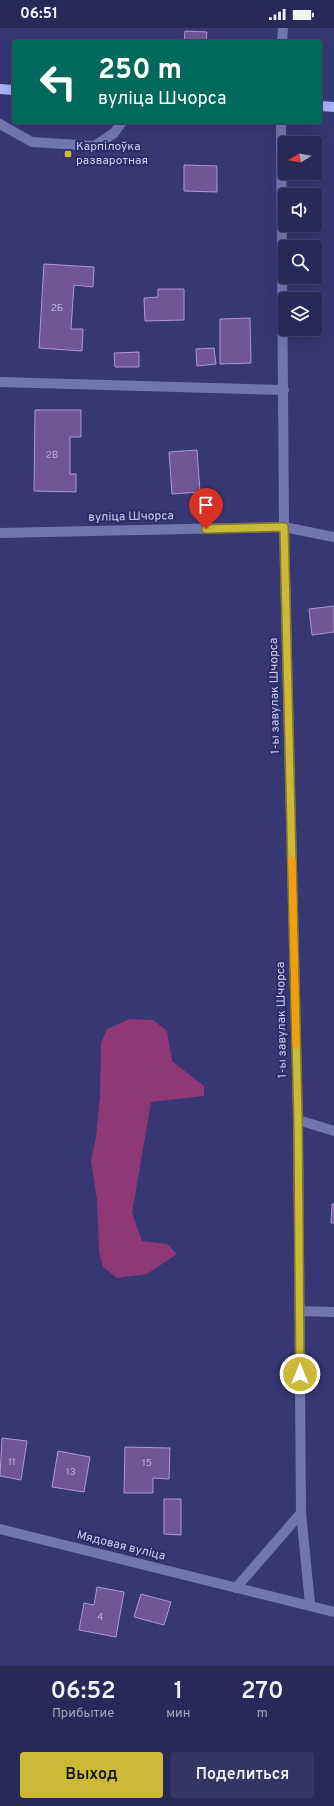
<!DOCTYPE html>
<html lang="ru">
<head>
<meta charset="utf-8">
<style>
	body { margin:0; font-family:Overpass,sans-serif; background:#353561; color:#f1f3f6; height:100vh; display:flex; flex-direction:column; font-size:15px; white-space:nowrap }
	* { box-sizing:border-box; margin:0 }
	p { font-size:13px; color:#a5a6ba }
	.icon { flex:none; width:22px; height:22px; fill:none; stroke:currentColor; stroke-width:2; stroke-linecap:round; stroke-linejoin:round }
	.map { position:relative; height:1638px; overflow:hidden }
	.side { display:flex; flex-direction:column; background:#292957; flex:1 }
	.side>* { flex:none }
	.guide { position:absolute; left:12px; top:12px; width:310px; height:84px; border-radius:4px; box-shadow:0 4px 16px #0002,0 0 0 1px #45456d; background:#00695c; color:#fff; overflow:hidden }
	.needle { width:26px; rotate:259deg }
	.buttons { position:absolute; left:278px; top:108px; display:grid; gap:8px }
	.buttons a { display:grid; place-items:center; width:44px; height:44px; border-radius:4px; background:#292957; box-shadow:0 4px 16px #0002,0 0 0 1px #45456d; font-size:20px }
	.pin { position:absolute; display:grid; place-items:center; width:34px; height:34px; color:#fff; margin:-41px -17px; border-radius:50% 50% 50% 0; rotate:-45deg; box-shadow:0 0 4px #0007 }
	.pin .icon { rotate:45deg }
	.me { position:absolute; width:44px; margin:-22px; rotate:0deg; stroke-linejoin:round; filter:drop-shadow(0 0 3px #0008) }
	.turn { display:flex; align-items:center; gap:14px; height:84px; padding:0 20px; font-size:18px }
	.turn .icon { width:52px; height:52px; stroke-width:2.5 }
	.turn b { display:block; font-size:28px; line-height:34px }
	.eta { display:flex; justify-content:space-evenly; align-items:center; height:68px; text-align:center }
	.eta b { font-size:24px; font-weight:600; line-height:28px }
	.primary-button { display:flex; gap:8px; margin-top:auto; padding:8px 20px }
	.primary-button a { flex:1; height:46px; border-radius:4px; background:#cdb938; color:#111; font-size:16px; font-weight:600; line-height:46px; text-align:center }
	.primary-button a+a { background:#353561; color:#f1f3f6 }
	.status { display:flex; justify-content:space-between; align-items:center; height:28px; padding:0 20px; background:#292957; direction:ltr }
	.status svg { height:11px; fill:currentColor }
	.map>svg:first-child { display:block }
	.water { fill:#8e3876 }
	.building { fill:#6f5797; stroke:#ae96db }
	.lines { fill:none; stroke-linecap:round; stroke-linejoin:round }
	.minor { stroke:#7276b0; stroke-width:10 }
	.major { stroke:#a9b0f6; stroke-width:10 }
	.route-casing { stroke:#857824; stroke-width:10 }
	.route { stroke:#cdb938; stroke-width:7 }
	.slow { stroke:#f59e0b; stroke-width:7 }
	.poi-dot { fill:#cdb938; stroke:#2d2c68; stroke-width:1.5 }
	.labels { text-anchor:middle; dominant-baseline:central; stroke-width:4; stroke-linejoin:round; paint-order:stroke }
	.number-label { font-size:10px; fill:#b6b2de }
	.poi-label { font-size:12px; fill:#cdd1f6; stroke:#2d2c68; text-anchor:start }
	.street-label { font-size:12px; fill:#cdd1f6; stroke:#2d2c68 }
</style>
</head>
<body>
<div class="status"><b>06:51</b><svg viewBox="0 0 49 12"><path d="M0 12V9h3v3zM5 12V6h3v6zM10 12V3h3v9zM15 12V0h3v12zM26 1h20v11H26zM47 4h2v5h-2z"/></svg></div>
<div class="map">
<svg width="334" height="1638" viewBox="0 0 334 1638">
	<rect width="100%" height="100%" fill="#373774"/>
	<!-- water -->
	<path class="water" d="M 130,991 L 153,992 L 167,1003 L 172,1033 L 204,1058 L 204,1068 L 151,1074 L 132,1185 L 142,1213 L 167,1216 L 177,1226 L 147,1246 L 117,1250 L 103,1239 L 99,1223 L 97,1172 L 91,1133 L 96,1109 L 100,1068 L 101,1015 L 107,1001 Z"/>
	<!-- building -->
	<path class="building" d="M 185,3 L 207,4 L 206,14 L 184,14 Z
		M 184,137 L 217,138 L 217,164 L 184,163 Z
		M 44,236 L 94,239 L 93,259 L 74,257 L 71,301 L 83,301 L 82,323 L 39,320 Z
		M 158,261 L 184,261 L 184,292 L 145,293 L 144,270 L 158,269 Z
		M 250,290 L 251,335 L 220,336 L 220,291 Z
		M 214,320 L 216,336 L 197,338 L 196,321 Z
		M 139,324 L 139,339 L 115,339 L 114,325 Z
		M 35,382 L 81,382 L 81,409 L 70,409 L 70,446 L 76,446 L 76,464 L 34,463 Z
		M 197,422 L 200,464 L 172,466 L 169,424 Z
		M 334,578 L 334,604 L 312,607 L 309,581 Z
		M 332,1176 L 334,1176 L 334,1195 L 331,1195 Z
		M 2,1410 L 27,1413 L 21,1452 L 0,1448 Z
		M 125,1419 L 170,1420 L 169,1451 L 153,1450 L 153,1465 L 124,1465 Z
		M 58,1423 L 90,1429 L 84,1464 L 52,1459 Z
		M 164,1471 L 181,1471 L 181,1507 L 164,1506 Z
		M 97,1559 L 124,1564 L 116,1609 L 79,1602 L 84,1575 L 94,1577 Z
		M 141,1566 L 171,1574 L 164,1597 L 134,1589 Z"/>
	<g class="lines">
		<!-- minor -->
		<path class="minor" d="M 282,14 L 283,0
			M 281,94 L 284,499 L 298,1092 L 301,1485 L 310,1576
			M 0,96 L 32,114 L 95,118 L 114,105 L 122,94
			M 0,354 L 284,362
			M 0,505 L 284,499 L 334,509
			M 298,1092 L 334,1103
			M 300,1283 L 334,1284
			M 0,1501 L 334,1584
			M 236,1560 L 301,1485"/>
		<!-- major -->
		<path class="major" d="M 0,61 L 14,62
			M 320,78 L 334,79"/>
	</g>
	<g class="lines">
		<!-- route casing -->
		<g class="route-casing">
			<path id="route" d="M 206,501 L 284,499 L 298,1092 L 300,1346"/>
		</g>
		<!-- route -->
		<use href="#route" class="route"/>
		<!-- slow -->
		<path class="slow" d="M 292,832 L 296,1017"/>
	</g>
	<!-- markers -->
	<rect class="poi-dot" x="64" y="122" width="8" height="8" rx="2"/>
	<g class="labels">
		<!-- number labels -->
		<g class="number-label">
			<text x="57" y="280">2Б</text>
			<text x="52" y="427">2В</text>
			<text x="12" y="1434">11</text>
			<text x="147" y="1435">15</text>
			<text x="71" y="1444">13</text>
			<text x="100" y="1589">4</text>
		</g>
		<!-- poi labels -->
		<g class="poi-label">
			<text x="76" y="119">Карпілоўка<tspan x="76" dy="14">разваротная</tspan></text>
		</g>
		<!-- street labels -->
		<g class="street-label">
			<text transform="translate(131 489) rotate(-1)">вуліца Шчорса</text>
			<text transform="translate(275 668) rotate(-91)">1-ы завулак Шчорса</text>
			<text transform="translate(282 992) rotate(-91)">1-ы завулак Шчорса</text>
			<text transform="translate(121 1518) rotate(14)">Мядовая вуліца</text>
		</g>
	</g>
</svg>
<div class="buttons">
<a><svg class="needle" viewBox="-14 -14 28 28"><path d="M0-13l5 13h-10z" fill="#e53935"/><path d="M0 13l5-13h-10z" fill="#a5a6ba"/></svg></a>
<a><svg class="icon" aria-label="sound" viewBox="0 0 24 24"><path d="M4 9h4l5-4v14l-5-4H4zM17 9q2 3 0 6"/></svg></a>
<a><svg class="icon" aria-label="search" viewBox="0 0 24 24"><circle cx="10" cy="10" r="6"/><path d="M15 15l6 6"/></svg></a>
<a><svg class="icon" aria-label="layers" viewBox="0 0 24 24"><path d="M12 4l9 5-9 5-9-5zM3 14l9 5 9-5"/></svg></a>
</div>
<div class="pin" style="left:206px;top:501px;background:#d93025"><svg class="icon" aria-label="arrive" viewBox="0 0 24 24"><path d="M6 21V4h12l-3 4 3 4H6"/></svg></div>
<svg class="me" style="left:300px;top:1346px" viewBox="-20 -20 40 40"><circle r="17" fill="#cdb938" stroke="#fff" stroke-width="3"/><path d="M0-11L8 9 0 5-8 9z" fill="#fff"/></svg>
<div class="guide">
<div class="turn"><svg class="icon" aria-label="left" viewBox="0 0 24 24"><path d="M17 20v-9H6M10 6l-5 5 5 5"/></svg><div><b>250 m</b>вуліца Шчорса</div></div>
</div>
</div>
<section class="side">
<div class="eta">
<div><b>06:52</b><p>Прибытие</p></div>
<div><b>1</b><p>мин</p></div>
<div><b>270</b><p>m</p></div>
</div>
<div class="primary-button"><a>Выход</a><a>Поделиться</a></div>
</section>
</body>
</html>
